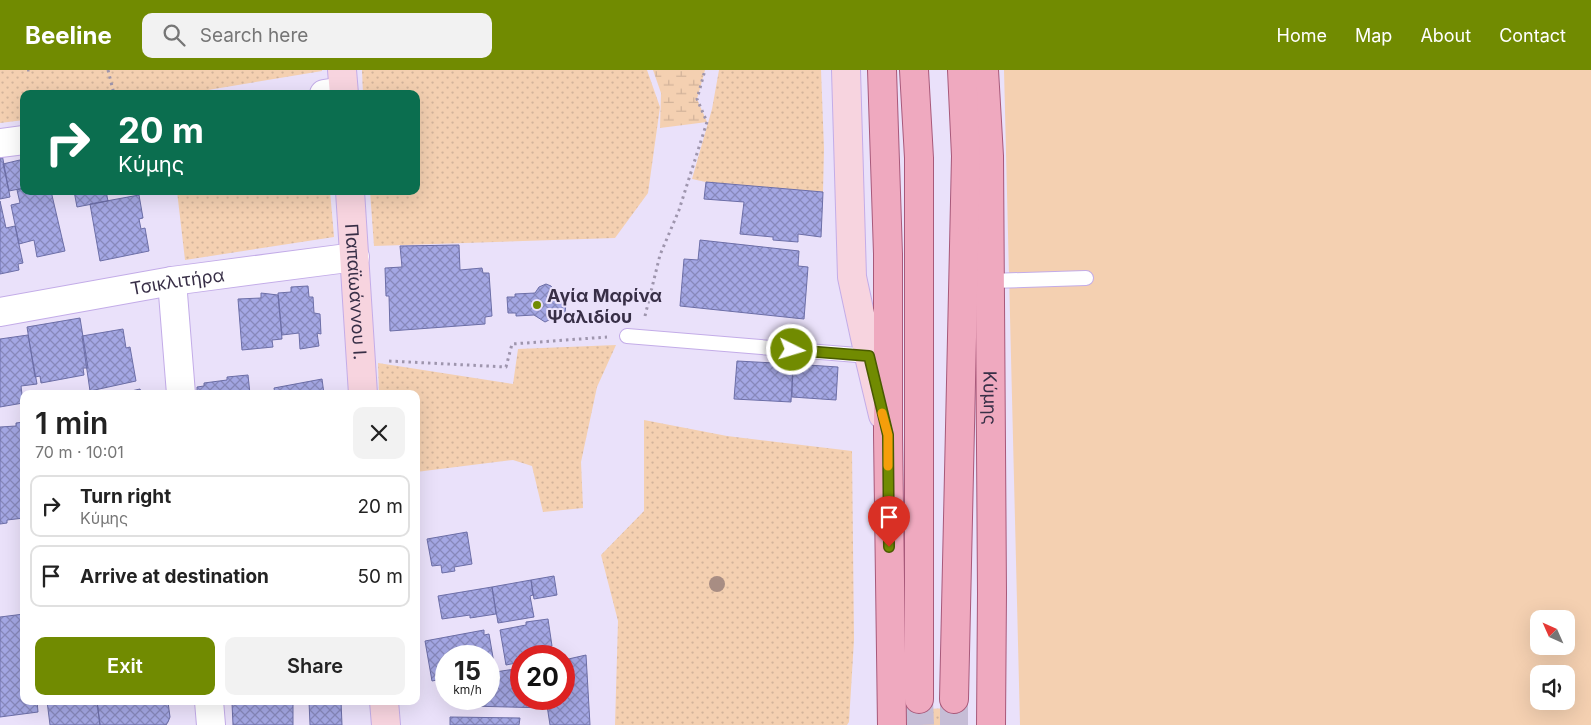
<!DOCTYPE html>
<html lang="en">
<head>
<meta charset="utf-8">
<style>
	body { margin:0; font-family:Inter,sans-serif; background:#f2f2f2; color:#222; height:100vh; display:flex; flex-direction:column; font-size:19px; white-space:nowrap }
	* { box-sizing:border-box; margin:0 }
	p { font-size:16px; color:#767676 }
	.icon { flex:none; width:28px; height:28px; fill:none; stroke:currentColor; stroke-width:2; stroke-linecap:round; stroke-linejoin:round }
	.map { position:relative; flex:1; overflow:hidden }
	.drawer { position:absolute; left:20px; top:320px; width:400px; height:315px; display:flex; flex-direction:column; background:#fff; border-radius:10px; box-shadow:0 5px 20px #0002 }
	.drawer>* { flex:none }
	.hud { position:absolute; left:20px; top:20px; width:400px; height:105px; border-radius:10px; box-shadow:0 5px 20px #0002; background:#0b6e4f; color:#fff; overflow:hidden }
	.needle { width:32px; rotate:315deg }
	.tools { position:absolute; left:1530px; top:540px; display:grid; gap:10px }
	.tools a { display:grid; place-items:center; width:45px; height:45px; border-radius:10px; background:#fff; box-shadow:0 5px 20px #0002; font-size:25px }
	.speed { position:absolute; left:435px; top:575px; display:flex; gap:10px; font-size:25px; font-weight:700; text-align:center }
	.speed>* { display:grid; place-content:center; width:65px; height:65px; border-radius:50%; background:#fff; box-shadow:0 5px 20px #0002; line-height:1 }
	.speed small { font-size:12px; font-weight:400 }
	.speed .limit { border:8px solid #d22; background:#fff; color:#111 }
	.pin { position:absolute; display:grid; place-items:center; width:42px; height:42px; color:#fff; margin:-51px -21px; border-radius:50% 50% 50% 0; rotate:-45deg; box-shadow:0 0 5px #0007 }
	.pin .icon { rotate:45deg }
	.me { position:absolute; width:55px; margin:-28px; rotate:95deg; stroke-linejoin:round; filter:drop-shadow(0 0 4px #0008) }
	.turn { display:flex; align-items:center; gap:18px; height:105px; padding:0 15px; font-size:22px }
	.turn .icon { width:65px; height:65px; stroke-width:2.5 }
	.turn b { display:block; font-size:35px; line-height:42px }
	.round { display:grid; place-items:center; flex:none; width:52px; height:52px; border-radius:10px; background:#f2f2f2 }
	.head { display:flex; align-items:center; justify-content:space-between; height:85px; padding:0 15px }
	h1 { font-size:30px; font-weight:600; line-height:38px }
	.cta { display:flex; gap:10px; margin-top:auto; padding:10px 15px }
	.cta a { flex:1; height:58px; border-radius:10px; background:#718b01; color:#fff; font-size:20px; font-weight:600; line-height:58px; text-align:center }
	.cta a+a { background:#f2f2f2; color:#222 }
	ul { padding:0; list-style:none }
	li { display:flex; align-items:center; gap:15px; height:62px; margin:0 10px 8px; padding:0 5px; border:2px solid #e0e0e0; border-radius:10px }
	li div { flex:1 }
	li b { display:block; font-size:19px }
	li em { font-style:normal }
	header { display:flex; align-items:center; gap:30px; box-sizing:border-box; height:70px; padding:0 25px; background:#718b01; color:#fff }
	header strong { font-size:24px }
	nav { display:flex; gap:28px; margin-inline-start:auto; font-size:18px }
	.search { width:350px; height:45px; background:#f2f2f2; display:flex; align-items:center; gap:12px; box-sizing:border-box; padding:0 18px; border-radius:10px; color:#767676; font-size:19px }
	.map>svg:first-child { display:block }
	.grass { fill:url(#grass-dots) }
	.wetland { fill:url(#wetland-marsh) }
	.pitch { fill:#f4d0b1; fill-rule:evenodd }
	.building { fill:url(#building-cross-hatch); stroke:#6c6ea7 }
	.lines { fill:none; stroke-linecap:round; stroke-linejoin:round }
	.primary-tunnel { stroke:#c6bdd6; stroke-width:28; stroke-dasharray:28 14; stroke-linecap:butt }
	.lane-casing { stroke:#c3ace8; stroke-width:16 }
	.street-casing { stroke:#c3ace8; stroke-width:30 }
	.secondary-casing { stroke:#c3ace8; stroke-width:30 }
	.primary-casing { stroke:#a8597a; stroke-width:30 }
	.path { stroke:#9e95ad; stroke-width:3; stroke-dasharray:2.5 4; stroke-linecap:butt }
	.lane { stroke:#fff; stroke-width:14 }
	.street { stroke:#fff; stroke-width:28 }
	.secondary { stroke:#f7d4df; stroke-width:28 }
	.primary { stroke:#efa9bf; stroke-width:28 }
	.tree { fill:#a88d83 }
	.route-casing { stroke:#495a01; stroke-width:12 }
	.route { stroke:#718b01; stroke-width:9 }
	.slow { stroke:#f59e0b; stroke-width:9 }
	.poi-dot { fill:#718b01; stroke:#eae1fa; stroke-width:2 }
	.labels { text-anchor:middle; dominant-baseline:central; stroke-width:4; stroke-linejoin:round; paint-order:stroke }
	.street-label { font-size:18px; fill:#382f47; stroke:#eae1fa }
	.poi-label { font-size:18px; font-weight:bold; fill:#382f47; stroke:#eae1fa; text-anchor:start }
</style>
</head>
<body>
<header>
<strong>Beeline</strong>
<div class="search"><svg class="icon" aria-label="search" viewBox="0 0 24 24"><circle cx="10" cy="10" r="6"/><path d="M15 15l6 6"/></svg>Search here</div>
<nav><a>Home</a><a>Map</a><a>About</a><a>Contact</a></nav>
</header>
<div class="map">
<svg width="1591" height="655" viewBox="0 0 1591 655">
	<defs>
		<pattern id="grass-dots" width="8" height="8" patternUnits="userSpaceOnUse" patternTransform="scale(1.25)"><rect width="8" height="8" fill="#f4d0b1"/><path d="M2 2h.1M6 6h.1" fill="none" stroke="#d2b39a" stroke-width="1.8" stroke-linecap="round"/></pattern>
		<pattern id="wetland-marsh" width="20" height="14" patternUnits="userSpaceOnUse" patternTransform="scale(1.25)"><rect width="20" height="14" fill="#f4d0b1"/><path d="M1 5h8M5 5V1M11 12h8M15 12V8" fill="none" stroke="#d2b39a"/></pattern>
		<pattern id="building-cross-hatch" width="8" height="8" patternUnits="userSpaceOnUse" patternTransform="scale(1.25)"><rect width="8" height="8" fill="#a4a7e4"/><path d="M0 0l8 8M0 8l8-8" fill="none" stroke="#8788bb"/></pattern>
	</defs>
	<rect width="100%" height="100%" fill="#eae1fa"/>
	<!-- grass -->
	<path class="grass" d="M 0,0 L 322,0 L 322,1 L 184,24 L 24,24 L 24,50 L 0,53 Z
		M 362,0 L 647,0 L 660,37 L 648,123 L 615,168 L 374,176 L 370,121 L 416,121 L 416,24 L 363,24 Z
		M 719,0 L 821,0 L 824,79 L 823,122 L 706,112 L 692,109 L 712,39 Z
		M 177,121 L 330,121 L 334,167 L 185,190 Z
		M 616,275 L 597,317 L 581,392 L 583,438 L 543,442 L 532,396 L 513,390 L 416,402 L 416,324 L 379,324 L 378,293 L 513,314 L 518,279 Z
		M 644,350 L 727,366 L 852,381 L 854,570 L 849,652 L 847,655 L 615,655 L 618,551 L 601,485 L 644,441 Z
		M 966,638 L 961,655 L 919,655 L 915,639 Z"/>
	<!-- wetland -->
	<path class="wetland" d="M 653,0 L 705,0 L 697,29 L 707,52 L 660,58 L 661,23 Z"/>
	<!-- pitch -->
	<path class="pitch" d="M 1004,0 L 1591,0 L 1591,655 L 1020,655 ZM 1539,549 L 1566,549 L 1566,576 L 1539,576 ZM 1539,604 L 1566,604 L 1566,631 L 1539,631 Z"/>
	<!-- building -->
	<path class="building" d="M 0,84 L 2,84 L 10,127 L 0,129 Z
		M 24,89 L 24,118 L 9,121 L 3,94 Z
		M 706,112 L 823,122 L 821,167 L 798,164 L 798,172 L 773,170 L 773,167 L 740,164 L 744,132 L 704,129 Z
		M 24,118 L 24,121 L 51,121 L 65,181 L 37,187 L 34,170 L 19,174 L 11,135 L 20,133 L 17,120 Z
		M 74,121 L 106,121 L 108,131 L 77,137 Z
		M 139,125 L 143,148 L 139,149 L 141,159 L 145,158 L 149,181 L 100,191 L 90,134 Z
		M 0,131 L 6,158 L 15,156 L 23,193 L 18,194 L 19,200 L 0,204 Z
		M 700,170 L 799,181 L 798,196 L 808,197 L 804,249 L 680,236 L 684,189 L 698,190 Z
		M 459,175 L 460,200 L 482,198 L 483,203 L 489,203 L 492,246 L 485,247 L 485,254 L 390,261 L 389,226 L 386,226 L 385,198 L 402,197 L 400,176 Z
		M 546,214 L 551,216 L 555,222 L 564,222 L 566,232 L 565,244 L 556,244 L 551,249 L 545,252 L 534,245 L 516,246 L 516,243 L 508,243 L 507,227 L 515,227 L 515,224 L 535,223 L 539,217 Z
		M 308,216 L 309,227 L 313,227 L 314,243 L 320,244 L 321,264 L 317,263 L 319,276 L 300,279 L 299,263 L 282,265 L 278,223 L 291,222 L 291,217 Z
		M 261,223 L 278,225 L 282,269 L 272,270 L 273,277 L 242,280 L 238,229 L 261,228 Z
		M 80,248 L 88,298 L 83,298 L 84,305 L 41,313 L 40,306 L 35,307 L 27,257 Z
		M 123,259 L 126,278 L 130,277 L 136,311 L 90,321 L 82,266 Z
		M 28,265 L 37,314 L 21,316 L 23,333 L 0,337 L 0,269 Z
		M 737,291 L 793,294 L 791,332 L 734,329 Z
		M 793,294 L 838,297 L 836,330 L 792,327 Z
		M 248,305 L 250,324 L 197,324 L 197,317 L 204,316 L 204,313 L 227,310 L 227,307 Z
		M 322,309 L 324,324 L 275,324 L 274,318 Z
		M 140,319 L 142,324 L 118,324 Z
		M 24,352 L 24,448 L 7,450 L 7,453 L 0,454 L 0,357 L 16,356 L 16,353 Z
		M 467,462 L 472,494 L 454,497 L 455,501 L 442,503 L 441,495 L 432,496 L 427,469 Z
		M 554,506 L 557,525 L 534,529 L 531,510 Z
		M 531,510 L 533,525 L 530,526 L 534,547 L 498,553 L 492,517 Z
		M 492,517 L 496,544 L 470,548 L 470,545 L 442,549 L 438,526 Z
		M 24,544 L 24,631 L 37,631 L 38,642 L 0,647 L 0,547 Z
		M 548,549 L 552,576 L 531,580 L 532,586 L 521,586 L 521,592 L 506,595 L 500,560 L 526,555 L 526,552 Z
		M 484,560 L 484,565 L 489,564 L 495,599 L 489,601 L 489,586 L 446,586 L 446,608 L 432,611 L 425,571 Z
		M 586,585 L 590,655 L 550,655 L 546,629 L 564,629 L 564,590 Z
		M 521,598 L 521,629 L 546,629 L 548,638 L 469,636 L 469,631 L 457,631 L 457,629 L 489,629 L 489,603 Z
		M 47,631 L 97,631 L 100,655 L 50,655 Z
		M 125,631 L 172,631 L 168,632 L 170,647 L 168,652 L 166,655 L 100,655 L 97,632 Z
		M 309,631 L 341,631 L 342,655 L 310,655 Z
		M 293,632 L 293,655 L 233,655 L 232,633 Z
		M 450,647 L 520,648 L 519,655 L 450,655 Z"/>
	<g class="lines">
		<!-- primary-tunnel -->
		<path class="primary-tunnel" d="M 919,629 L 920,655
			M 954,629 L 954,655"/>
		<!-- lane casing -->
		<g class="lane-casing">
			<path id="lane" d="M 990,211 L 1086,208
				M 627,266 L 869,286"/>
		</g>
		<!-- street casing -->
		<g class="street-casing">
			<g id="street">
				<path d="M 324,24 L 343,21"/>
				<path d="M 0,73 L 24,70"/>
				<path d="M 172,211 L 181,324"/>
				<path id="s1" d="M 0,242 L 172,211 L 355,187"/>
				<path d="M 209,631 L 211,655"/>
			</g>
		</g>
		<!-- secondary casing -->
		<g class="secondary-casing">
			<g id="secondary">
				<path d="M 342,0 L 344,24"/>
				<path d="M 846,0 L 852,207 L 869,286 L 883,345"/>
				<path id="s2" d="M 350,121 L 363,324"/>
				<path d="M 384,631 L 386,655"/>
			</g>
		</g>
		<!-- primary casing -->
		<g class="primary-casing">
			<g id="primary">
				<path d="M 882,0 L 888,184 L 888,365 L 892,655"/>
				<path d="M 914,0 L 919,88 L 919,629"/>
				<path id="s3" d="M 984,0 L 989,86 L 992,523 L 991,655"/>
				<path d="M 954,629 L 966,86 L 962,0"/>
			</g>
		</g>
		<!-- path -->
		<path class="path" d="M 27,0 L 32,0
			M 108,0 L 114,24
			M 645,246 L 660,185 L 679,140 L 707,52 L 697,29 L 705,0
			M 389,291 L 506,297 L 512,274 L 607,267"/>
		<!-- lane -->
		<use href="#lane" class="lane"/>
		<!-- street -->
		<use href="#street" class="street"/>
		<!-- secondary -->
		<use href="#secondary" class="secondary"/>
		<!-- primary -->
		<use href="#primary" class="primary"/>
	</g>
	<!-- trees -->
	<circle class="tree" cx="717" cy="514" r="8"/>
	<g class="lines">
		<!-- route casing -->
		<g class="route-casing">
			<path id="route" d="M 792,280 L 869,286 L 888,365 L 889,477"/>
		</g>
		<!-- route -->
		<use href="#route" class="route"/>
		<!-- slow -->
		<path class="slow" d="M 882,343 L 888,365 L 888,396"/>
	</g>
	<!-- markers -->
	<circle class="poi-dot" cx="537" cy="235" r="5"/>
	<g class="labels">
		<!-- street labels -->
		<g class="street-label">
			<text stroke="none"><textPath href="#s1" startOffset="180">Τσικλιτήρα</textPath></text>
			<text stroke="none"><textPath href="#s2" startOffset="101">Παπαϊωάννου Ι.</textPath></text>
			<text stroke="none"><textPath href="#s3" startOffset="328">Κύμης</textPath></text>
		</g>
		<!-- poi labels -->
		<g class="poi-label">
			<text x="547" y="225">Αγία Μαρίνα<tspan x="547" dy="21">Ψαλιδίου</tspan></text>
		</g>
	</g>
</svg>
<div class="tools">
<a><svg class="needle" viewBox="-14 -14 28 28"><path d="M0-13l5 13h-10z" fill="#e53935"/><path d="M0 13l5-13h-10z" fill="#767676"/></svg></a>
<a><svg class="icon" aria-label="sound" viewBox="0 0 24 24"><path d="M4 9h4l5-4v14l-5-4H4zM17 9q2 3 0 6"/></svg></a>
</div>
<div class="speed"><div>15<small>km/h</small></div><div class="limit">20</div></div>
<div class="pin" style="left:889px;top:477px;background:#d93025"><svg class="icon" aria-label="arrive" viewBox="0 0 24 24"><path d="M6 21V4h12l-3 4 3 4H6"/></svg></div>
<svg class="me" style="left:792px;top:280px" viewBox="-20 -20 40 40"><circle r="17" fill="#718b01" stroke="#fff" stroke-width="3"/><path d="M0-11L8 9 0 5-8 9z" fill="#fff"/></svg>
<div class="hud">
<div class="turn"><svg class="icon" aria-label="right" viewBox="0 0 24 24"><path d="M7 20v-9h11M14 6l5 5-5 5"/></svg><div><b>20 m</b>Κύμης</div></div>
</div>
<section class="drawer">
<div class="head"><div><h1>1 min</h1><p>70 m · 10:01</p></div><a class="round"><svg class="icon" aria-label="close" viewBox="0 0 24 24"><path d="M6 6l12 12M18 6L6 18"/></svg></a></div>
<ul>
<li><svg class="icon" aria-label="right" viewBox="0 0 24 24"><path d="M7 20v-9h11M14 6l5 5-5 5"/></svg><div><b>Turn right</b><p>Κύμης</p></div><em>20 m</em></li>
<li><svg class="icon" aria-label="arrive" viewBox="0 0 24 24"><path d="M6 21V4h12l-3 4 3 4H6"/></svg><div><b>Arrive at destination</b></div><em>50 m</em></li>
</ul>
<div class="cta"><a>Exit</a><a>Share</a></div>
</section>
</div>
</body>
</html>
